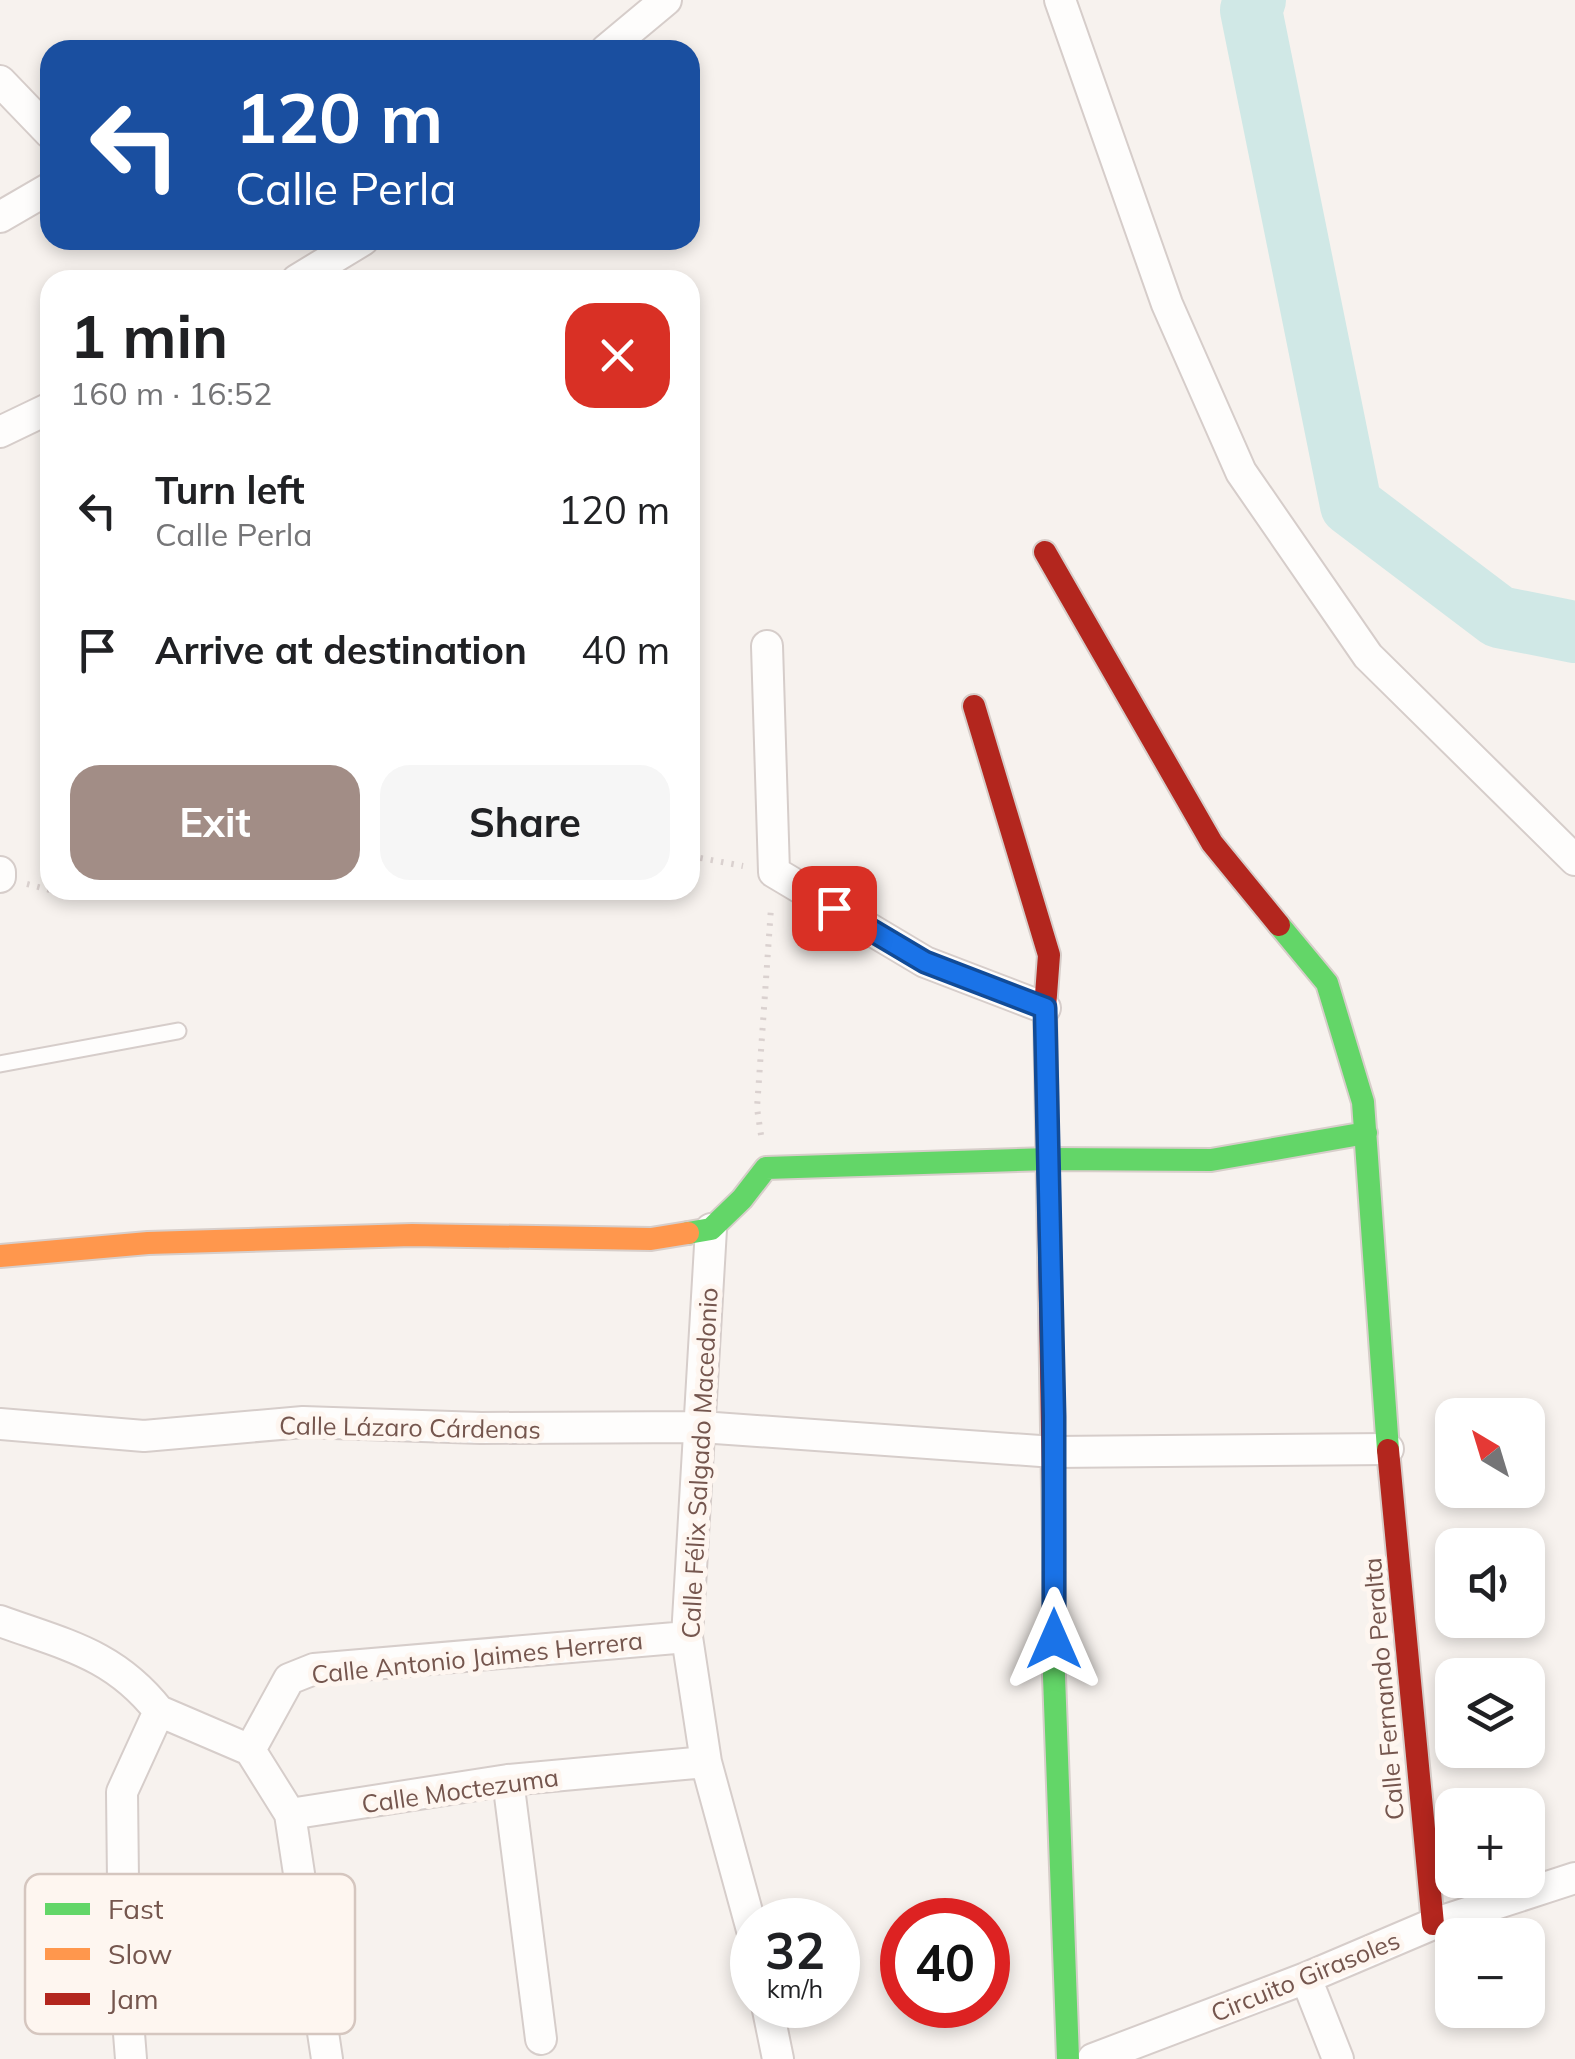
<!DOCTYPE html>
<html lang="en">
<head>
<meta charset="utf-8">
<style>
	body { margin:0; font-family:Mulish,sans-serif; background:#f6f6f6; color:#202124; height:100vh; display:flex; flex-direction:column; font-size:38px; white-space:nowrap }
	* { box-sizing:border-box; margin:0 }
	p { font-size:32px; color:#757577 }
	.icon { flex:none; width:55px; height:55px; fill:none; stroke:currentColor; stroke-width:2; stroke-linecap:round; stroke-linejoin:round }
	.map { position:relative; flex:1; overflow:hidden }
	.details { position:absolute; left:40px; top:270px; width:660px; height:630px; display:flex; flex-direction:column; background:#fff; border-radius:30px; box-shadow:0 5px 15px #0003 }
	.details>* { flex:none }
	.banner { position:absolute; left:40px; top:40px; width:660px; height:210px; border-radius:30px; box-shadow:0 5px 15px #0003; background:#1a4fa0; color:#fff; overflow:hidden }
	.needle { width:65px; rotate:322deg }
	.buttons { position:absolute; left:1435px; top:1398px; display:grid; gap:20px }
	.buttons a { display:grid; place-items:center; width:110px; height:110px; border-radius:20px; background:#fff; box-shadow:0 5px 15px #0003; font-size:50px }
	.speed { position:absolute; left:730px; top:1898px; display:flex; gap:20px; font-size:50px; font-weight:700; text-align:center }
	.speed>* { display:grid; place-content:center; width:130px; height:130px; border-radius:50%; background:#fff; box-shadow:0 5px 15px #0003; line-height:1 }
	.speed small { font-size:25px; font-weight:400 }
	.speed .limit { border:15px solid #d22; background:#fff; color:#111 }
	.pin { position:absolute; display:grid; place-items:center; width:85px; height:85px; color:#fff; margin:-42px; border-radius:20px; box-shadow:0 5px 15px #0006 }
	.me { position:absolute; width:110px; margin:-55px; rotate:0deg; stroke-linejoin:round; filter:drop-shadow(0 0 8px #0008) }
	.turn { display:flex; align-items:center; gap:35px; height:210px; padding:0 30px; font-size:45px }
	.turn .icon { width:130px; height:130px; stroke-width:2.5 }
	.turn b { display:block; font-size:70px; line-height:85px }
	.round { display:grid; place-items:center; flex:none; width:105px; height:105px; border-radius:30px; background:#f6f6f6 }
	.head { display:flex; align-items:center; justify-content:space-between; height:170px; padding:0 30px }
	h1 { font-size:60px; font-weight:700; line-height:75px }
	.cta { display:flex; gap:20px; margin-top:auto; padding:20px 30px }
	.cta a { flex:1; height:115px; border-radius:30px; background:#a28d86; color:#fff; font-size:40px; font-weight:700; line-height:115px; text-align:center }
	.cta a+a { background:#f6f6f6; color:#202124 }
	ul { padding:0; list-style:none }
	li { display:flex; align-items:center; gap:30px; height:140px; padding:0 30px }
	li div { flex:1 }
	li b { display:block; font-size:38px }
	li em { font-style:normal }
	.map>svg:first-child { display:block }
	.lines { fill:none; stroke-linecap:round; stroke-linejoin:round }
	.river { stroke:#d0e8e6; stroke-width:62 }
	.lane-casing { stroke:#d6cdca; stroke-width:19 }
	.street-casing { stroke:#d6cdca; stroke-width:34 }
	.fast-casing { stroke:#d7ceca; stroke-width:26 }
	.slow-casing { stroke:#d7ceca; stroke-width:26 }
	.jam-casing { stroke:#d7ceca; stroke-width:26 }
	.path { stroke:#dad1cf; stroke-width:6; stroke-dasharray:2.5 8; stroke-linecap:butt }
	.lane { stroke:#fefdfc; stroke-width:15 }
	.street { stroke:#fefdfc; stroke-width:30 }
	.fast { stroke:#63d668; stroke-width:22 }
	.slow { stroke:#ff974d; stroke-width:22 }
	.jam { stroke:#b3261e; stroke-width:22 }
	.route-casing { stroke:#114b97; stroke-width:25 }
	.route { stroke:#1a73e8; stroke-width:18 }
	.labels { text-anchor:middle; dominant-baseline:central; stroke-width:10; stroke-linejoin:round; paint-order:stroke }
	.street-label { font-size:25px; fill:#75564e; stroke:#fef6f0 }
	.key { fill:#fef6f0; stroke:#d5c6bf; stroke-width:2.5 }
	.key-label { font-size:28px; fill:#75564e }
</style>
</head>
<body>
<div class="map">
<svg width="1575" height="2059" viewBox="0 0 1575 2059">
	<rect width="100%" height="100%" fill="#f7f2ee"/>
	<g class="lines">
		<!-- river -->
		<path class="river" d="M 1255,0 L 1251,10 L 1351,505 L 1499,617 L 1575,632"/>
		<!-- lane casing -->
		<g class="lane-casing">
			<path id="lane" d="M 0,1064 L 178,1031"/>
		</g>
		<!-- street casing -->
		<g class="street-casing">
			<path id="street" d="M 1060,0 L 1167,304 L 1241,472 L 1368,656 L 1575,860
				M 606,50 L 666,0
				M 0,81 L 50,133
				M 0,217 L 50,188
				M 297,280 L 363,240
				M 0,432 L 50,408
				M 767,646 L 774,872 L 925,962 L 1045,1008
				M 0,872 L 0,877
				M 711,1229 L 687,1637 L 706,1762 L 752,1930
				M 0,1424 L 144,1436 L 303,1422 L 481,1428 L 701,1427 L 1054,1452 L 1388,1449
				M 0,1621 C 66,1645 114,1654 159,1711
				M 250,1750 L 290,1814 L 508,1780 L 706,1762
				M 250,1750 L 289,1679 L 314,1669 L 687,1637
				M 508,1780 L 541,2039
				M 290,1814 L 327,2059
				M 1306,1978 L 1338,2059
				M 767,2005 L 778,2059
				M 131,2059 L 124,1970 L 122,1792 L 159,1711 L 250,1750
				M 1093,2059 L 1306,1978 L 1433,1924 L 1575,1878"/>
		</g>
		<!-- fast casing -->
		<g class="fast-casing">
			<path id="fast" d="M 1279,925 L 1327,983 L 1363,1102 L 1388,1450
				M 688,1233 L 711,1229 L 742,1199 L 766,1168 L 1049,1159 L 1211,1160 L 1366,1133
				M 1054,1549 L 1054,1676 L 1068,2059"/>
		</g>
		<!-- slow casing -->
		<g class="slow-casing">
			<path id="slow" d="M 0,1256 L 148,1243 L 412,1235 L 651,1239 L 688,1233"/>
		</g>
		<!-- jam casing -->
		<g class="jam-casing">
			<path id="jam" d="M 1045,552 L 1212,843 L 1279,925
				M 974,706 L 1049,955 L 1045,1008 L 1054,1549
				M 1388,1450 L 1433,1924"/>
		</g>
		<!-- path -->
		<path class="path" d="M 690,856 L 743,866
			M 27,884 L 50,890
			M 51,890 L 66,894 L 94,890
			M 761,1135 L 757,1108 L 771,908"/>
		<!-- lane -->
		<use href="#lane" class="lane"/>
		<!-- street -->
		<use href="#street" class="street"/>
		<!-- fast -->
		<use href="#fast" class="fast"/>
		<!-- slow -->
		<use href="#slow" class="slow"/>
		<!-- jam -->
		<use href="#jam" class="jam"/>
	</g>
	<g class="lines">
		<!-- route casing -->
		<g class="route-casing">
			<path id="route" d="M 834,908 L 925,962 L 1045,1008 L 1054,1416 L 1054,1639"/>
		</g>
		<!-- route -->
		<use href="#route" class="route"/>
	</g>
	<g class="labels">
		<!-- street labels -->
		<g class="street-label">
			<text transform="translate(410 1427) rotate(1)">Calle Lázaro Cárdenas</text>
			<text transform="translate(699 1463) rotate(-87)">Calle Félix Salgado Macedonio</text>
			<text transform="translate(477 1657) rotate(-6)">Calle Antonio Jaimes Herrera</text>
			<text transform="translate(1383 1689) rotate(-95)">Calle Fernando Peralta</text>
			<text transform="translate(460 1790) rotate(-8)">Calle Moctezuma</text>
			<text transform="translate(1305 1976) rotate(-22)">Circuito Girasoles</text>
		</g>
	</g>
	<!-- legend -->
	<rect x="25" y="1874" width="330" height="160" rx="15" class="key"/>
	<rect x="45" y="1903" width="45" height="12" fill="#63d668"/>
	<rect x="45" y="1948" width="45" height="12" fill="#ff974d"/>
	<rect x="45" y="1993" width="45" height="12" fill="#b3261e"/>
	<g class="key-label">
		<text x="108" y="1919">Fast</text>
		<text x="108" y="1964">Slow</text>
		<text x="108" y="2009">Jam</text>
	</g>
</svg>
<div class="buttons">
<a><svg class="needle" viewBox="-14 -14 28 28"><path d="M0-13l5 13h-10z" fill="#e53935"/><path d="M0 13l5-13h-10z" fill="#757577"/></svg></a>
<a><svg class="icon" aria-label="sound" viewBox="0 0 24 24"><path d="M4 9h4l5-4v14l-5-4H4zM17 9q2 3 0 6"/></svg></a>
<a><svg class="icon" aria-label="layers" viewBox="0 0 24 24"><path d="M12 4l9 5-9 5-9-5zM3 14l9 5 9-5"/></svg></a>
<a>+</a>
<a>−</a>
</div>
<div class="speed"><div>32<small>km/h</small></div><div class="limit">40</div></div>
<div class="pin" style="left:834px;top:908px;background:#d93025"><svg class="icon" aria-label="arrive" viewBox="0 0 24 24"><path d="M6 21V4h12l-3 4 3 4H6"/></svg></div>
<svg class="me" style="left:1054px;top:1639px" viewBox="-20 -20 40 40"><path d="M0-17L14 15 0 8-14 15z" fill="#1a73e8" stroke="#fff" stroke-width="4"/></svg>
<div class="banner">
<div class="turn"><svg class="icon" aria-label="left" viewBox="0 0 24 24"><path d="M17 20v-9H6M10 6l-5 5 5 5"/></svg><div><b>120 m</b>Calle Perla</div></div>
</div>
<section class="details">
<div class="head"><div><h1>1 min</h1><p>160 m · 16:52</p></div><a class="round" style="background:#d93025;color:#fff"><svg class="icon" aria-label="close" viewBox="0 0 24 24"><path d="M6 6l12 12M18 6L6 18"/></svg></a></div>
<ul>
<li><svg class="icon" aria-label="left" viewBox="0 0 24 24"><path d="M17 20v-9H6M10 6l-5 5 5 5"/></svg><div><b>Turn left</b><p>Calle Perla</p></div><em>120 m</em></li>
<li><svg class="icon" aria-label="arrive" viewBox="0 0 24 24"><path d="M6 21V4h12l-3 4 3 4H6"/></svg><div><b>Arrive at destination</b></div><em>40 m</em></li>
</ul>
<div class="cta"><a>Exit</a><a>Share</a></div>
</section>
</div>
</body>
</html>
